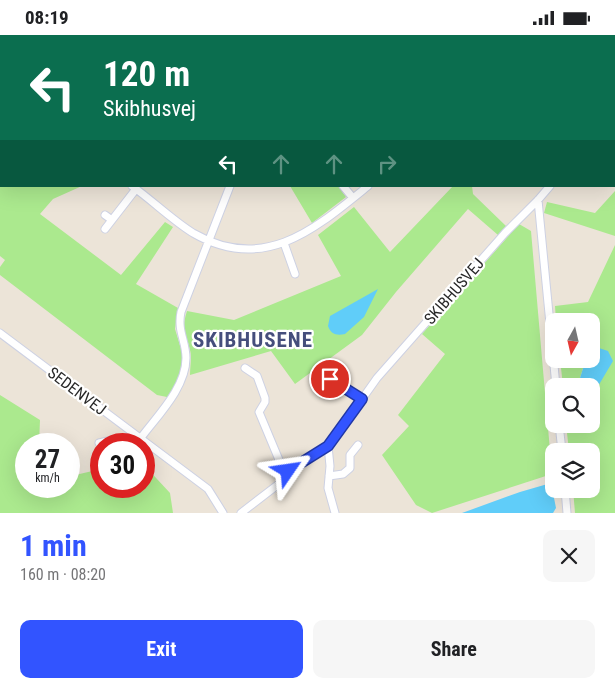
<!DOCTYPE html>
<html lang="en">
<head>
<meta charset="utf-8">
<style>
	body { margin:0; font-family:"Roboto Condensed",sans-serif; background:#f6f6f6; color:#202124; height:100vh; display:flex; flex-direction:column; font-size:19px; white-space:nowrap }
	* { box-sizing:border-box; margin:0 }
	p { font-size:16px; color:#757577 }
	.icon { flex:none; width:28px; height:28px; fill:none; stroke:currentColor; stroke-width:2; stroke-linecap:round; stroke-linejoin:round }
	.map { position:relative; height:478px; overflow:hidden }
	.drawer { display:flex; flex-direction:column; background:#fff; flex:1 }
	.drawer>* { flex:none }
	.guide { position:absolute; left:0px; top:0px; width:615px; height:152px; box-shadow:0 5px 20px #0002; background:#0b6e4f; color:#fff; overflow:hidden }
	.needle { width:32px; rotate:188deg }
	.controls { position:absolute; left:545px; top:278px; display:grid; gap:10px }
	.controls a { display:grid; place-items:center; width:55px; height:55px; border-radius:10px; background:#fff; box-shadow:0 5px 20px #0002; font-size:25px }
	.speed { position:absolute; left:15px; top:398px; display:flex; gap:10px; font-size:25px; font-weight:700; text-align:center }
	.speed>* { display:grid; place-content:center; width:65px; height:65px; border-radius:50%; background:#fff; box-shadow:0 5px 20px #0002; line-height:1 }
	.speed small { font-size:12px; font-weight:400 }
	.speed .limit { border:8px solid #d22; background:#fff; color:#111 }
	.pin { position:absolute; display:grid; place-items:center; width:42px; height:42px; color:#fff; margin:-21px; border:2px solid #fff; border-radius:50%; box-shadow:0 1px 5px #0007 }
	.me { position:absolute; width:55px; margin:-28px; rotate:58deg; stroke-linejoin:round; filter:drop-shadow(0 0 4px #0008) }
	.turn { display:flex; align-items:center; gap:18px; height:105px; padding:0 20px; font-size:22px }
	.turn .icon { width:65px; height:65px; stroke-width:2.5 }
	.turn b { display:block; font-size:35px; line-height:42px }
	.lanes { display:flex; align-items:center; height:48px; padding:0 20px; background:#0003; justify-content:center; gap:25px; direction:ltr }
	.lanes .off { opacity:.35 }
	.round { display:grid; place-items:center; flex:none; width:52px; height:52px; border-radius:10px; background:#f6f6f6 }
	.overview { display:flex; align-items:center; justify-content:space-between; height:85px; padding:0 20px }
	h1 { font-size:30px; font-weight:700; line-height:38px; color:#3254ff }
	.action { display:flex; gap:10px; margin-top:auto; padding:10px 20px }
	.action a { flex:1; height:58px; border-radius:10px; background:#3254ff; color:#fff; font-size:20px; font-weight:700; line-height:58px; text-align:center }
	.action a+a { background:#f6f6f6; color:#202124 }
	.status { display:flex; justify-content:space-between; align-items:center; height:35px; padding:0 25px; background:#fff; direction:ltr }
	.status svg { height:14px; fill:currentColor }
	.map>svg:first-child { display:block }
	.green { fill:#abe98e }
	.water { fill:#60cdf9 }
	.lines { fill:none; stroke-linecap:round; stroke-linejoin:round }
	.street-casing { stroke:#cdd1e3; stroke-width:9 }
	.secondary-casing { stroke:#cdd1e3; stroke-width:12 }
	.street { stroke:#fff; stroke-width:7 }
	.secondary { stroke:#fff; stroke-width:10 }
	.route-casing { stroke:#2037a6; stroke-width:12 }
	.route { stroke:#3254ff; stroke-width:9 }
	.labels { text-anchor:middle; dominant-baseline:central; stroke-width:4.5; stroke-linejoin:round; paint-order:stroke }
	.street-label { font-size:16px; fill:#282828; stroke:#fff }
	.district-label { font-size:21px; font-weight:bold; letter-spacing:1px; fill:#454e7c; stroke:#fff }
</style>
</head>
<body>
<div class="status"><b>08:19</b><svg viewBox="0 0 49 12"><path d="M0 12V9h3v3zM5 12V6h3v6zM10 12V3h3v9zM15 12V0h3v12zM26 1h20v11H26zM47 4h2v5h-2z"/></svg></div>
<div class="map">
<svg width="615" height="478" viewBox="0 0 615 478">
	<rect width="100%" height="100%" fill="#ece4d8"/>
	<!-- green -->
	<path class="green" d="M 0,0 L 559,0 L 560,1 L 1,1 L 1,151 L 82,151 L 53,164 L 40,179 L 121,240 L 165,187 L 173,192 L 136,249 L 178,273 L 175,294 L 182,317 L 183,327 L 179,347 L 167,362 L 157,360 L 0,240 L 0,232 L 5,225 L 0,221 Z
		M 290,151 L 338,151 L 346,162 L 312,188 Z
		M 453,151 L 472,151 L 473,159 L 506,191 L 498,200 L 468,174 L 396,257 L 362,300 L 295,349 L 271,316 L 190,340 C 190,332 192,322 190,315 C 186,298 181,294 187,276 L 234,285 L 341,241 L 318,200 L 354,172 L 390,217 Z
		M 615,156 L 615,201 L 544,178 L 547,167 L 595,178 Z
		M 519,189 L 531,196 L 552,439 L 432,478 L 416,470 L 382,420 L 409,391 L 398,380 L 445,319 L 422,299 Z
		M 615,210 L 615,478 L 575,478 L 573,454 L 591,454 L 591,416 L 569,416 L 566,389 L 591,389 L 591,357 L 597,353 L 599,313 L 591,316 L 591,286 L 556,286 L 555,271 L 588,267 Z
		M 560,324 L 586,324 L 580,343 L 580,351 L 563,351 Z
		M 0,360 L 40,385 L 39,409 L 26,409 L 26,451 L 69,451 L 69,440 L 71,441 L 101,434 L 101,451 L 144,451 L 144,430 L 170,458 L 173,478 L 0,478 Z"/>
	<!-- water -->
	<path class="water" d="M 378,254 L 364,282 L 345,299 C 336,301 331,299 328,291 L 330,281 Z
		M 599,313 L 608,316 L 613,326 L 597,353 L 591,357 L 591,351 L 580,351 L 580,343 L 586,324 L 591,324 L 591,316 Z
		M 551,448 L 556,473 L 553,478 L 462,478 L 520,457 Z"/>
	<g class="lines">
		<!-- street casing -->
		<g class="street-casing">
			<path id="street" d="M 132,151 C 153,166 172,185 193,198 C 264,239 315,194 368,151
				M 343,151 L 353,163
				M 538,165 L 556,351
				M 105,180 L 112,185
				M 105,194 L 136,154
				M 284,208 L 295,239
				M 0,298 L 208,454 L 223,478
				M 245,333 L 257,341 L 265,363 L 265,367 L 259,377 L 282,432 L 288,436
				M 330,344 L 362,365
				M 559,389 L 562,416
				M 140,404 C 157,381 186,353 186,323 C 186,306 177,296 181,277 L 230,151
				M 99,408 L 112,405 L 117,409
				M 328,411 L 330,431 L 328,453 L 335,478
				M 329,441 L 343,439 L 350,433 L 350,420 L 358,410
				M 565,454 L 567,478
				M 241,478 L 284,445 L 288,436 L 331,408 L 377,343 L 505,198 L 538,165 L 550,151"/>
		</g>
		<!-- secondary casing -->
		<g class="secondary-casing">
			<path id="secondary" d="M 598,0 L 599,1
				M 614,0 L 615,1
				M 614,14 L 615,15
				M 614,68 L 615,68
				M 614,85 L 615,85"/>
		</g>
		<!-- street -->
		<use href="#street" class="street"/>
		<!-- secondary -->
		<use href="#secondary" class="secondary"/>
	</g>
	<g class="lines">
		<!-- route casing -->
		<g class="route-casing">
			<path id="route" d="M 288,436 L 328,411 L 362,364 L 330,344"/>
		</g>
		<!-- route -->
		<use href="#route" class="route"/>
	</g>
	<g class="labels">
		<!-- street labels -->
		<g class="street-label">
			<text transform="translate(454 256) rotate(-49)">SKIBHUSVEJ</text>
			<text transform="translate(77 356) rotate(37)">SEDENVEJ</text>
		</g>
		<!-- district labels -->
		<g class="district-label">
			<text x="253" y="305">SKIBHUSENE</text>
		</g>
	</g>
</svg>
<div class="controls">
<a><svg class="needle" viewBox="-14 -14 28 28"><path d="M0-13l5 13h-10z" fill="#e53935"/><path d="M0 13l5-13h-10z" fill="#757577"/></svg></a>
<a><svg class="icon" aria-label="search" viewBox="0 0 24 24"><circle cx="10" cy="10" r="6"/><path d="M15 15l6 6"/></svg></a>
<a><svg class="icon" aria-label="layers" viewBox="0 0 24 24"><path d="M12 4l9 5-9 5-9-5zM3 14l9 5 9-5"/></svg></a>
</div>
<div class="speed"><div>27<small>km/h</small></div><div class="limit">30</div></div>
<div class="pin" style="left:330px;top:344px;background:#d93025"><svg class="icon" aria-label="arrive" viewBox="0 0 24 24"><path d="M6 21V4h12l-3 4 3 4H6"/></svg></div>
<svg class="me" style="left:288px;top:436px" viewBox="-20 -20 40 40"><path d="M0-17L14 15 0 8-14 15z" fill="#3254ff" stroke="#fff" stroke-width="4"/></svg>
<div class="guide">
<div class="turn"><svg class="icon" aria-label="left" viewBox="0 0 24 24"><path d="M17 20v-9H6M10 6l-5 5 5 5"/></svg><div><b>120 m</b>Skibhusvej</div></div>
<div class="lanes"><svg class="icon" aria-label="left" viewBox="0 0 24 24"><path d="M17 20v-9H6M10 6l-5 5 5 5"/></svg><svg class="icon off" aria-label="ahead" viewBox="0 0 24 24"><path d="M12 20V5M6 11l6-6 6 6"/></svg><svg class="icon off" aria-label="ahead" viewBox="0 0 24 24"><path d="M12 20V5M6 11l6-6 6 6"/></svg><svg class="icon off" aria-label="right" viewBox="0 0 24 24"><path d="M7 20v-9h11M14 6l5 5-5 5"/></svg></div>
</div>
</div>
<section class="drawer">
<div class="overview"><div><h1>1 min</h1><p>160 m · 08:20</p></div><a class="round"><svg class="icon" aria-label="close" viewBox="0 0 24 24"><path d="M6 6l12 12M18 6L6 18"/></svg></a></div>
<div class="action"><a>Exit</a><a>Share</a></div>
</section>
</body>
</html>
